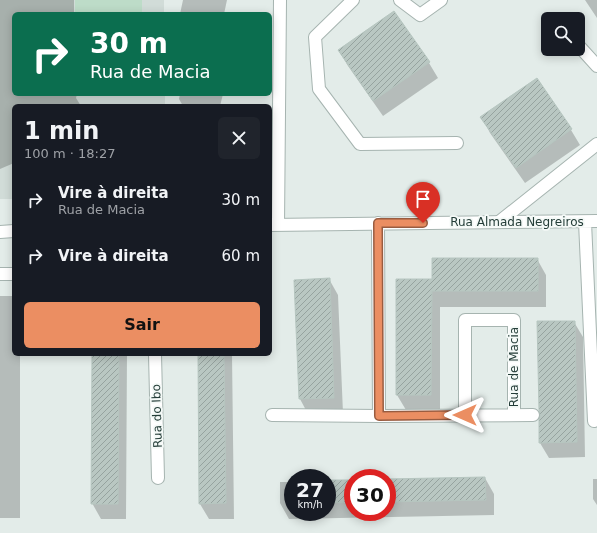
<!DOCTYPE html>
<html lang="pt">
<head>
<meta charset="utf-8">
<style>
	body { margin:0; font-family:"DejaVu Sans",sans-serif; background:#20242c; color:#f1f3f6; height:100vh; display:flex; flex-direction:column; font-size:15px; white-space:nowrap }
	* { box-sizing:border-box; margin:0 }
	p { font-size:13px; color:#9ea1a6 }
	.icon { flex:none; width:22px; height:22px; fill:none; stroke:currentColor; stroke-width:2; stroke-linecap:round; stroke-linejoin:round }
	.map { position:relative; flex:1; overflow:hidden }
	.panel { position:absolute; left:12px; top:104px; width:260px; height:252px; display:flex; flex-direction:column; background:#171b24; border-radius:6px; box-shadow:0 2px 10px #0003 }
	.panel>* { flex:none }
	.top-card { position:absolute; left:12px; top:12px; width:260px; height:84px; border-radius:6px; box-shadow:0 2px 10px #0003; background:#0b6e4f; color:#fff; overflow:hidden }
	.controls { position:absolute; left:541px; top:12px; display:grid; gap:8px }
	.controls a { display:grid; place-items:center; width:44px; height:44px; border-radius:6px; background:#171b24; box-shadow:0 2px 10px #0003; font-size:20px }
	.speed { position:absolute; left:284px; top:469px; display:flex; gap:8px; font-size:20px; font-weight:700; text-align:center }
	.speed>* { display:grid; place-content:center; width:52px; height:52px; border-radius:50%; background:#171b24; box-shadow:0 2px 10px #0003; line-height:1 }
	.speed small { font-size:10px; font-weight:400 }
	.speed .limit { border:6px solid #d22; background:#fff; color:#111 }
	.pin { position:absolute; display:grid; place-items:center; width:34px; height:34px; color:#fff; margin:-41px -17px; border-radius:50% 50% 50% 0; rotate:-45deg; box-shadow:0 0 4px #0007 }
	.pin .icon { rotate:45deg }
	.me { position:absolute; width:44px; margin:-22px; rotate:270deg; stroke-linejoin:round; filter:drop-shadow(0 0 3px #0008) }
	.turn { display:flex; align-items:center; gap:14px; height:84px; padding:0 12px; font-size:18px }
	.turn .icon { width:52px; height:52px; stroke-width:2.5 }
	.turn b { display:block; font-size:28px; line-height:34px }
	.round { display:grid; place-items:center; flex:none; width:42px; height:42px; border-radius:6px; background:#20242c }
	.overview { display:flex; align-items:center; justify-content:space-between; height:68px; padding:0 12px }
	h1 { font-size:24px; font-weight:700; line-height:30px }
	.cta { display:flex; gap:8px; margin-top:auto; padding:8px 12px }
	.cta a { flex:1; height:46px; border-radius:6px; background:#eb8e62; color:#111; font-size:16px; font-weight:700; line-height:46px; text-align:center }
	ul { padding:0; list-style:none }
	li { display:flex; align-items:center; gap:12px; height:56px; padding:0 12px }
	li div { flex:1 }
	li b { display:block; font-size:15px }
	li em { font-style:normal }
	.map>svg:first-child { display:block }
	.built { fill:#d1dcd8 }
	.green { fill:#bddcc8 }
	.shadow { fill:#0003 }
	.building { fill:url(#building-hatch); stroke:#b6c6c0 }
	.lines { fill:none; stroke-linecap:round; stroke-linejoin:round }
	.lane-casing { stroke:#a6b4b0; stroke-width:14 }
	.street-casing { stroke:#a6b4b0; stroke-width:14 }
	.lane { stroke:#fff; stroke-width:12 }
	.street { stroke:#fff; stroke-width:12 }
	.route-casing { stroke:#995c40; stroke-width:10 }
	.route { stroke:#eb8e62; stroke-width:7 }
	.labels { text-anchor:middle; dominant-baseline:central; stroke-width:3.5; stroke-linejoin:round; paint-order:stroke }
	.street-label { font-size:12px; fill:#243d38; stroke:#f4f9f7 }
</style>
</head>
<body>
<div class="map">
<svg width="597" height="533" viewBox="0 0 597 533">
	<defs>
		<pattern id="building-hatch" width="6" height="6" patternUnits="userSpaceOnUse"><rect width="6" height="6" fill="#b9c7c2"/><path d="M-1 1l2-2M0 6l6-6M5 7l2-2" fill="none" stroke="#96a39f"/></pattern>
	</defs>
	<rect width="100%" height="100%" fill="#e3ece9"/>
	<!-- built -->
	<path class="built" d="M 0,0 L 164,0 L 164,14 L 14,14 L 14,94 L 165,94 L 165,106 L 14,106 L 14,199 L 0,199 Z"/>
	<!-- green -->
	<path class="green" d="M 75,0 L 142,0 L 142,14 L 75,14 Z"/>
	<!-- shadow -->
	<path class="shadow" d="M 0,0 L 74,0 L 74,14 L 14,14 L 14,94 L 77,94 L 76,98 L 81,106 L 14,106 L 14,163 L 0,169 Z
		M 183,0 L 227,0 L 224,14 L 180,14 Z
		M 585,0 L 597,0 L 597,18 Z
		M 339,51 L 429,63 L 438,78 L 383,116 L 348,66 Z
		M 536,80 L 571,130 L 580,145 L 525,183 L 490,133 L 482,117 Z
		M 180,94 L 223,94 L 220,106 L 183,106 L 179,99 Z
		M 537,259 L 546,275 L 546,307 L 440,307 L 440,410 L 406,410 L 397,395 L 397,280 L 433,280 Z
		M 329,279 L 338,295 L 343,413 L 308,414 L 300,399 Z
		M 0,296 L 12,296 L 14,300 L 14,354 L 20,354 L 20,518 L 0,518 Z
		M 574,322 L 583,337 L 585,457 L 549,458 L 540,443 L 542,415 Z
		M 93,354 L 127,354 L 126,519 L 101,519 L 92,503 Z
		M 198,354 L 232,354 L 234,519 L 209,519 L 200,504 Z
		M 485,478 L 494,494 L 494,515 L 289,519 L 280,503 L 280,482 L 293,482 L 293,512 L 327,512 L 327,481 L 353,481 L 353,512 L 387,512 L 387,480 Z
		M 593,479 L 597,479 L 597,505 L 593,499 Z"/>
	<!-- building -->
	<path class="building" d="M 394,11 L 430,62 L 373,101 L 338,50 Z
		M 537,78 L 572,129 L 516,168 L 480,117 Z
		M 432,258 L 538,258 L 538,291 L 432,291 L 431,395 L 396,395 L 396,279 L 432,279 Z
		M 330,278 L 334,398 L 299,399 L 294,280 Z
		M 537,321 L 575,321 L 577,442 L 539,443 L 539,419 L 540,415 L 539,410 Z
		M 92,354 L 119,354 L 118,504 L 91,504 Z
		M 198,354 L 224,354 L 226,503 L 199,504 Z
		M 485,477 L 486,500 L 387,502 L 387,479 Z
		M 327,480 L 353,480 L 353,502 L 327,503 Z"/>
	<g class="lines">
		<!-- lane casing -->
		<g class="lane-casing">
			<path id="lane" d="M 353,0 L 315,37 L 319,89 L 360,144 L 457,143
				M 400,0 L 420,15 L 441,0
				M 578,45 L 597,66
				M 499,222 L 597,144
				M 0,274 L 14,274"/>
		</g>
		<!-- street casing -->
		<g class="street-casing">
			<path id="street" d="M 585,222 L 594,421 L 597,420
				M 378,223 L 379,416 L 533,415
				M 270,225 L 597,221
				M 278,225 L 280,0
				M 0,232 L 14,231
				M 155,354 L 158,478
				M 272,415 L 379,416
				M 465,415 L 465,320 L 514,320 L 514,415"/>
		</g>
		<!-- lane -->
		<use href="#lane" class="lane"/>
		<!-- street -->
		<use href="#street" class="street"/>
	</g>
	<g class="lines">
		<!-- route casing -->
		<g class="route-casing">
			<path id="route" d="M 423,223 L 378,223 L 379,416 L 465,415"/>
		</g>
		<!-- route -->
		<use href="#route" class="route"/>
	</g>
	<g class="labels">
		<!-- street labels -->
		<g class="street-label">
			<text x="517" y="222">Rua Almada Negreiros</text>
			<text transform="translate(514 367) rotate(-90)">Rua de Macia</text>
			<text transform="translate(157 416) rotate(-92)">Rua do Ibo</text>
		</g>
	</g>
</svg>
<div class="controls">
<a><svg class="icon" aria-label="search" viewBox="0 0 24 24"><circle cx="10" cy="10" r="6"/><path d="M15 15l6 6"/></svg></a>
</div>
<div class="speed"><div>27<small>km/h</small></div><div class="limit">30</div></div>
<div class="pin" style="left:423px;top:223px;background:#d93025"><svg class="icon" aria-label="arrive" viewBox="0 0 24 24"><path d="M6 21V4h12l-3 4 3 4H6"/></svg></div>
<svg class="me" style="left:465px;top:415px" viewBox="-20 -20 40 40"><path d="M0-17L14 15 0 8-14 15z" fill="#eb8e62" stroke="#fff" stroke-width="4"/></svg>
<div class="top-card">
<div class="turn"><svg class="icon" aria-label="right" viewBox="0 0 24 24"><path d="M7 20v-9h11M14 6l5 5-5 5"/></svg><div><b>30 m</b>Rua de Macia</div></div>
</div>
<section class="panel">
<div class="overview"><div><h1>1 min</h1><p>100 m · 18:27</p></div><a class="round"><svg class="icon" aria-label="close" viewBox="0 0 24 24"><path d="M6 6l12 12M18 6L6 18"/></svg></a></div>
<ul>
<li><svg class="icon" aria-label="right" viewBox="0 0 24 24"><path d="M7 20v-9h11M14 6l5 5-5 5"/></svg><div><b>Vire à direita</b><p>Rua de Macia</p></div><em>30 m</em></li>
<li><svg class="icon" aria-label="right" viewBox="0 0 24 24"><path d="M7 20v-9h11M14 6l5 5-5 5"/></svg><div><b>Vire à direita</b></div><em>60 m</em></li>
</ul>
<div class="cta"><a>Sair</a></div>
</section>
</div>
</body>
</html>
